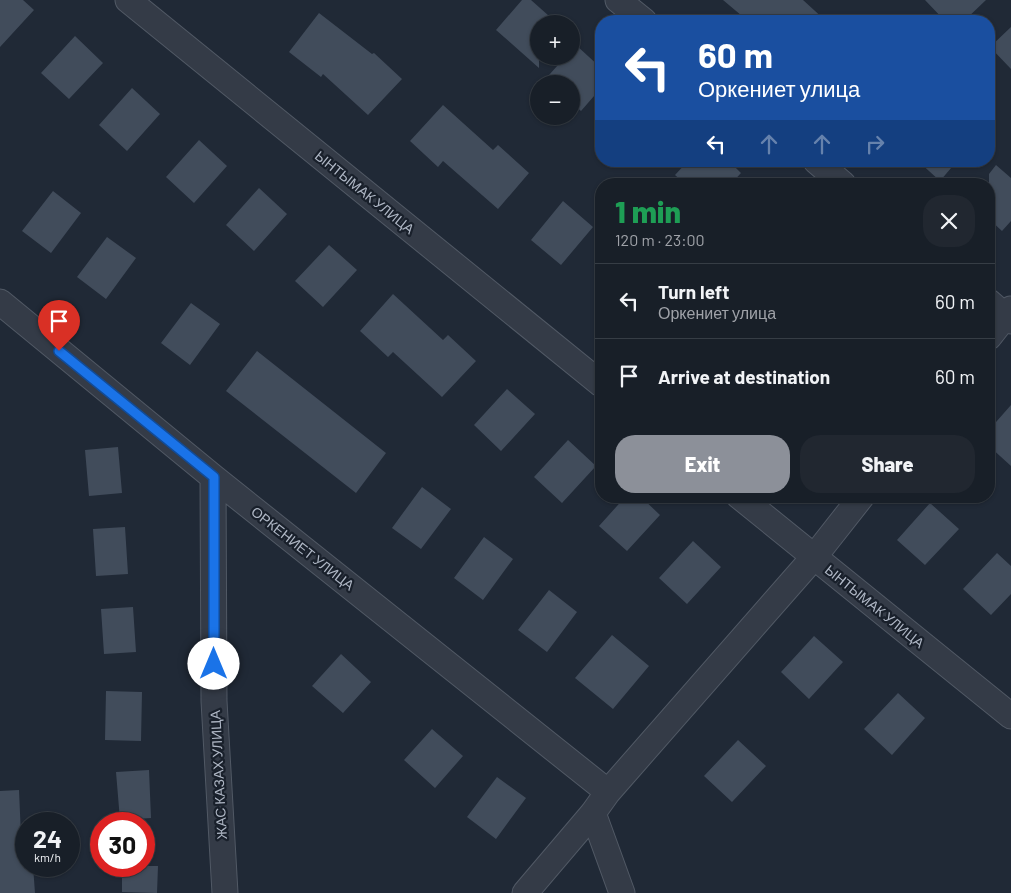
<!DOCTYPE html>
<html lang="en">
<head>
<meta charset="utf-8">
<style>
	body { margin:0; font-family:Barlow,sans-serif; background:#212730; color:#f1f3f6; height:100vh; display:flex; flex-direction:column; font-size:19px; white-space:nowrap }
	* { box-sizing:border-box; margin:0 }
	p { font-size:16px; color:#9fa2a8 }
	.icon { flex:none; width:28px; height:28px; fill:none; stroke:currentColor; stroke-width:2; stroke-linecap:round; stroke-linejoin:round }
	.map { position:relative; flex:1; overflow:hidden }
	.details { position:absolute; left:595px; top:178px; width:400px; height:325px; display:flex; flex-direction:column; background:#181f28; border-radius:20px; box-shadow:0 1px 4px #0004,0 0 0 1px #363d45 }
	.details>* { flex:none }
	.guide { position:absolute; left:595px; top:15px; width:400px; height:152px; border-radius:20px; box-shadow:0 1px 4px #0004,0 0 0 1px #363d45; background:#1a4fa0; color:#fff; overflow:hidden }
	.controls { position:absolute; left:530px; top:15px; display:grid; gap:10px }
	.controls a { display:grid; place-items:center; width:50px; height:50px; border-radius:50%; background:#181f28; box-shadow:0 1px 4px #0004,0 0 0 1px #363d45; font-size:25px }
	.speed { position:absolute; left:15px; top:812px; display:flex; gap:10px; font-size:25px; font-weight:700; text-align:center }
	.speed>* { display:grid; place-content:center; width:65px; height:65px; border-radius:50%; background:#181f28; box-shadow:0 1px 4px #0004,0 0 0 1px #363d45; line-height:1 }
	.speed small { font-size:12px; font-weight:400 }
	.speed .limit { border:8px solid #d22; background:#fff; color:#111 }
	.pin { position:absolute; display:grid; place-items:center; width:42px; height:42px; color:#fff; margin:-51px -21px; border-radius:50% 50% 50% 0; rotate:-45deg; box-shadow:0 0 5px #0007 }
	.pin .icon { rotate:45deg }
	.me { position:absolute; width:55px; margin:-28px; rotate:0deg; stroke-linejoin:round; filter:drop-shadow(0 0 4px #0008) }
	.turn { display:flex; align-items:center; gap:18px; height:105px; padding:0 20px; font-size:22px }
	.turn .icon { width:65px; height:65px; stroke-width:2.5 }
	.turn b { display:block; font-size:35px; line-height:42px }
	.lanes { display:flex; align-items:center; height:48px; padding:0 20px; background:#0003; justify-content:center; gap:25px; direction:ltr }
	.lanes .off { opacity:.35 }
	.round { display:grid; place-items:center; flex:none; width:52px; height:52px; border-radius:20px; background:#212730 }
	.headline { display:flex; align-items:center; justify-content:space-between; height:85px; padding:0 20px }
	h1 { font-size:30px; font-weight:800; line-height:38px; color:#1e9e55 }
	.cta { display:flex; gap:10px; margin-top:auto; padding:10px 20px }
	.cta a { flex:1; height:58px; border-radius:20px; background:#8c9099; color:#fff; font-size:20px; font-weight:800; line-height:58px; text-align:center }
	.cta a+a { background:#212730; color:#f1f3f6 }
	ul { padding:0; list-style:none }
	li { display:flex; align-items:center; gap:15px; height:75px; padding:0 20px; border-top:1px solid #363d45 }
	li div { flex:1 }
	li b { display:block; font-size:19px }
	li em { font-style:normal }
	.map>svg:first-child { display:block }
	.building { fill:#414c5b }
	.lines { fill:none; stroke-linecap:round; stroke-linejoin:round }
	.minor-casing { stroke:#515965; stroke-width:27 }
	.minor { stroke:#343b47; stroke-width:25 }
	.route-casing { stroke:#114b97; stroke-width:12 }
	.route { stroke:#1a73e8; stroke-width:9 }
	.labels { text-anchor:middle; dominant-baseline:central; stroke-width:4.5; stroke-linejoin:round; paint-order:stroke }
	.street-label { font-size:14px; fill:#aeb6c4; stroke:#19202b }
</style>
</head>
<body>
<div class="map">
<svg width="1011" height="893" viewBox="0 0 1011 893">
	<rect width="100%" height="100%" fill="#202936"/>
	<!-- building -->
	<path class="building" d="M 0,0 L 23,0 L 34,10 L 0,47 Z
		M 522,0 L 531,0 L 558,24 L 539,24 L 539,68 L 496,30 Z
		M 723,0 L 803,0 L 826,21 L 748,21 Z
		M 925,0 L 986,0 L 964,21 L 945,21 Z
		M 319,13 L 372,54 L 374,53 L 402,79 L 368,115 L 323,74 L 321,77 L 289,52 Z
		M 1011,27 L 1011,69 L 990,47 Z
		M 75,36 L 103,63 L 69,99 L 41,73 Z
		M 576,45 L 601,68 L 601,88 L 581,111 L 571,102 L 571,84 L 541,84 L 566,56 L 571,56 L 571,50 Z
		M 132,88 L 160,114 L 127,151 L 99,125 Z
		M 443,105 L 493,150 L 498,145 L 529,173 L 498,209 L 443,161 L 438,167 L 410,141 Z
		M 199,140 L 227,166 L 194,203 L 166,177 Z
		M 688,161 L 729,161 L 741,173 L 731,184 L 685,184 L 675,175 Z
		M 918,161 L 957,161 L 940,181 Z
		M 996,165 L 1011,178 L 1011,221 L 1002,231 L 989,219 L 989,174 Z
		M 259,188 L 287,214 L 254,251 L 226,225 Z
		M 53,191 L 81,213 L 51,253 L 22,231 Z
		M 563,201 L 593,227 L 561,265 L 531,240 Z
		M 107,237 L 136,258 L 106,299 L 77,277 Z
		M 329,245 L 357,270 L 323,307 L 295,281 Z
		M 393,294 L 443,340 L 448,335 L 476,361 L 442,397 L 393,352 L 388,357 L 360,331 Z
		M 191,303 L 220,324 L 190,365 L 161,343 Z
		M 257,351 L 386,453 L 356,493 L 226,391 Z
		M 507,389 L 535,414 L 501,451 L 474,425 Z
		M 1011,405 L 1011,466 L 989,446 L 989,430 Z
		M 568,440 L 596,466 L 562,503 L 534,477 Z
		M 118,447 L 122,493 L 89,496 L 85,450 Z
		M 422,487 L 451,509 L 421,549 L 392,528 Z
		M 626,496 L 640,496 L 660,515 L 627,551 L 599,526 Z
		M 930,503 L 959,529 L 925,565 L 897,540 Z
		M 125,527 L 128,574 L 96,576 L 93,529 Z
		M 484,537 L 513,559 L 483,600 L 454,578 Z
		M 693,541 L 721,567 L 687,604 L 659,578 Z
		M 997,553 L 1011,566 L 1011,594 L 991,615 L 963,589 Z
		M 549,590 L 577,612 L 547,652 L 518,630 Z
		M 133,607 L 136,652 L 104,654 L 101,609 Z
		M 612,635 L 649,666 L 613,709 L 575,678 Z
		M 814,636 L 843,662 L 809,699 L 781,672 Z
		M 341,654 L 371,682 L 343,713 L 312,686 Z
		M 106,691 L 142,692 L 141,741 L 105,740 Z
		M 898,693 L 925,718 L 892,755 L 864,729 Z
		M 432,729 L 463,756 L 435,788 L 404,760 Z
		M 738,740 L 766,766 L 732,802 L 704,776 Z
		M 149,770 L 151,818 L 120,820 L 116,772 Z
		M 497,777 L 526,798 L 496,839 L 467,817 Z
		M 19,790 L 22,859 L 26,859 L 26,866 L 33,866 L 35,893 L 0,893 L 0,791 Z
		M 122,866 L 158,866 L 157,893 L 122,892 Z"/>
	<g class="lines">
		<!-- minor casing -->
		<g class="minor-casing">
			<path id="minor" d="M 128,0 L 601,384
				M 618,0 L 644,21
				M 816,161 L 843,184
				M 0,302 L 213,477 L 608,792
				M 989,302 L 1011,321
				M 989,337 L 1011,309
				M 213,477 L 214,701 L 225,893
				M 739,496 L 1011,716
				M 593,813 L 622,893
				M 525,893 L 593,813 L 608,792 L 814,557 L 862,496"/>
		</g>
		<!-- minor -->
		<use href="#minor" class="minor"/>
	</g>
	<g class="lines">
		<!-- route casing -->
		<g class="route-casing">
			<path id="route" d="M 59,351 L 214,477 L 214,664"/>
		</g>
		<!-- route -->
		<use href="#route" class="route"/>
	</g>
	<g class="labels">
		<!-- street labels -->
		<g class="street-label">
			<text transform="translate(365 192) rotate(39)">ЫНТЫМАК УЛИЦА</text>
			<text transform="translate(303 548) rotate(38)">ОРКЕНИЕТ УЛИЦА</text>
			<text transform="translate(875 606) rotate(39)">ЫНТЫМАК УЛИЦА</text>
			<text transform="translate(218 775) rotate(-93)">ЖАС КАЗАХ УЛИЦА</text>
		</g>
	</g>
</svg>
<div class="controls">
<a>+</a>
<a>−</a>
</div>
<div class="speed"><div>24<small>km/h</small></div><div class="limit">30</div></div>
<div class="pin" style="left:59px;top:351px;background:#d93025"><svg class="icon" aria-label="arrive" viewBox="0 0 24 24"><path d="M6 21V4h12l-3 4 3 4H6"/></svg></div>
<svg class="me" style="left:214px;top:664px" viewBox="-20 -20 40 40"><circle r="19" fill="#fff"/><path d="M0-13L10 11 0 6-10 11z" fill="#1a73e8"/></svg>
<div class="guide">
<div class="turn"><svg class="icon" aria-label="left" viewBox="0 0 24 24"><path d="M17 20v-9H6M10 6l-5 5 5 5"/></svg><div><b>60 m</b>Оркениет улица</div></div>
<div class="lanes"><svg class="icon" aria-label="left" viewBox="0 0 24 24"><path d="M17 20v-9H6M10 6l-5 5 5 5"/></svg><svg class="icon off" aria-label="ahead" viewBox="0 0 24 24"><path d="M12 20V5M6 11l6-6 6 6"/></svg><svg class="icon off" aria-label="ahead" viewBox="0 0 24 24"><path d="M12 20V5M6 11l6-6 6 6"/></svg><svg class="icon off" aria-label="right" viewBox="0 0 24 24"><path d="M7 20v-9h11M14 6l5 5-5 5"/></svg></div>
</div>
<section class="details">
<div class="headline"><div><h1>1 min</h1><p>120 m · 23:00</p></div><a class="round"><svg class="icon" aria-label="close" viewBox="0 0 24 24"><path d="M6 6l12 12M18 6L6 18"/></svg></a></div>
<ul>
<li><svg class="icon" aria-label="left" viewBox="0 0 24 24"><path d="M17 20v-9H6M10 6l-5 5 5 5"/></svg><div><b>Turn left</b><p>Оркениет улица</p></div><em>60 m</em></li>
<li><svg class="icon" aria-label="arrive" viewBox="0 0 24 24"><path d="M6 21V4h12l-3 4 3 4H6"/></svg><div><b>Arrive at destination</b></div><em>60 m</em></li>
</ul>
<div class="cta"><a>Exit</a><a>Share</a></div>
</section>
</div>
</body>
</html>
